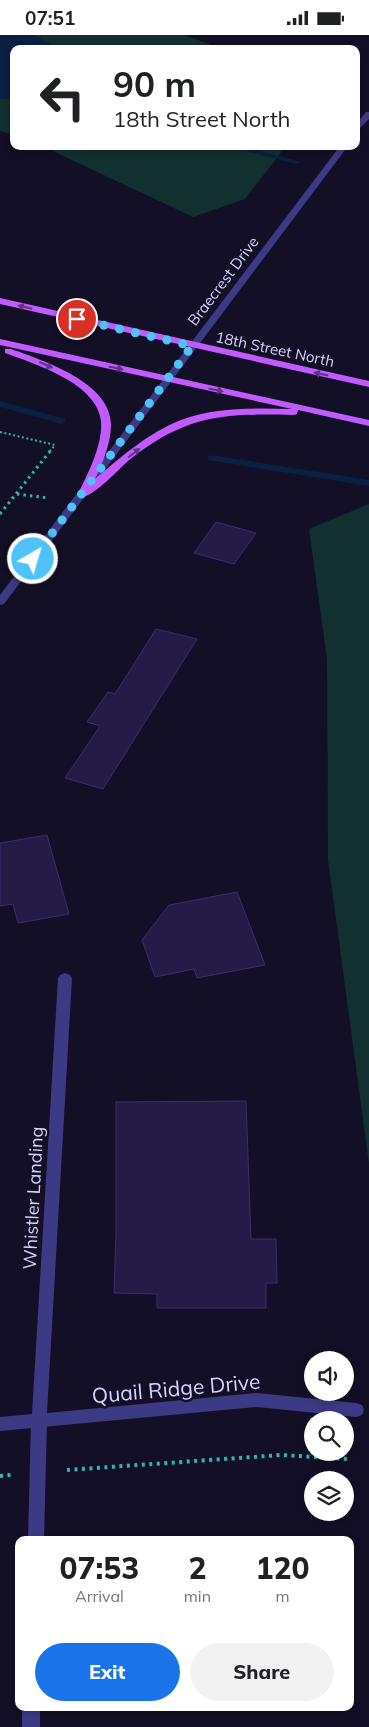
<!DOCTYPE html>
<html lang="en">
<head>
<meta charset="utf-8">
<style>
	body { margin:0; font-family:Mulish,sans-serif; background:#f2f2f2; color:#202124; height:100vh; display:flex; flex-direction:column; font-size:19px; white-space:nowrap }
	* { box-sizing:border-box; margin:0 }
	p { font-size:16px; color:#757577 }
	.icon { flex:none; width:28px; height:28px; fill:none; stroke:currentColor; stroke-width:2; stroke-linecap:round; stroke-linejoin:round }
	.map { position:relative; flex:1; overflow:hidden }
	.drawer { position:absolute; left:15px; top:1501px; width:339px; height:175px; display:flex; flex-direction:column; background:#fff; border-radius:10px; box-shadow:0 2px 8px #0003 }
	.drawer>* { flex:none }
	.hud { position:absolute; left:10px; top:10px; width:350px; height:105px; border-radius:10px; box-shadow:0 2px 8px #0003; background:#fff; color:#202124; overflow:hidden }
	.tools { position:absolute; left:304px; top:1316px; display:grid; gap:10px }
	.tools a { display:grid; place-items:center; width:50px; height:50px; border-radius:50%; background:#fff; box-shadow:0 2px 8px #0003; font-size:25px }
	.pin { position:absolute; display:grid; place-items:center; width:42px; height:42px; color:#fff; margin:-21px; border:2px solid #fff; border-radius:50%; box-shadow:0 1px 5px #0007 }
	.me { position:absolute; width:55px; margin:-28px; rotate:38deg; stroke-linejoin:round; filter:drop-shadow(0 0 4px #0008) }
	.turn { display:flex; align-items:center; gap:18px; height:105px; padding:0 20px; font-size:22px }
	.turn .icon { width:65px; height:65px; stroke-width:2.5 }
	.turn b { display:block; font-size:35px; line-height:42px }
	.eta { display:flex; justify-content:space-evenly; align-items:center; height:85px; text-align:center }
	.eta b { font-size:30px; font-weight:800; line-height:35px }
	.action { display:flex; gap:10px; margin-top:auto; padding:10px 20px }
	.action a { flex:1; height:58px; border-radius:30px; background:#1a73e8; color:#fff; font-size:20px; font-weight:800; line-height:58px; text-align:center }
	.action a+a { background:#f2f2f2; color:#202124 }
	.status { display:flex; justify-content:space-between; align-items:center; height:35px; padding:0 25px; background:#fff; direction:ltr }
	.status svg { height:14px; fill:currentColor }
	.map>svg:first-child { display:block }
	.green { fill:#12302f }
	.water { fill:#0a1f44 }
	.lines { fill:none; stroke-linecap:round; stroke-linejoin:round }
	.stream { fill:#0a1f44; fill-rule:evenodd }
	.building { fill:#241b47; stroke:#3b2d73 }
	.path-far2 { stroke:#2fb8b0; stroke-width:2; stroke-dasharray:2 2.5; stroke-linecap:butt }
	.path-far1 { stroke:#2fb8b0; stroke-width:3; stroke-dasharray:2.5 4; stroke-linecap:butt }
	.path { stroke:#2fb8b0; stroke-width:4; stroke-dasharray:3 4.5; stroke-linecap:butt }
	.service { fill:#3d3a85; fill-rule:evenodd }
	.minor { fill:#3d3a85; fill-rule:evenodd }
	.tertiary { fill:#3d3a85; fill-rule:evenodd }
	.primary { fill:#c25bff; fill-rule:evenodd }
	.oneway { fill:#623188 }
	.route { stroke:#4fc3f7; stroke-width:9; stroke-dasharray:0 16.2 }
	.labels { text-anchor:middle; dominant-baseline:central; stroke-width:5; stroke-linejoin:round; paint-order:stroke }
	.far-street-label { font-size:15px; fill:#d9d4ff; stroke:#130f26 }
	.street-label { font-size:18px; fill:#d9d4ff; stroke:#130f26 }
	.near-street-label { font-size:21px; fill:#d9d4ff; stroke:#130f26 }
</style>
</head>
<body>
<div class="status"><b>07:51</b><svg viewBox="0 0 49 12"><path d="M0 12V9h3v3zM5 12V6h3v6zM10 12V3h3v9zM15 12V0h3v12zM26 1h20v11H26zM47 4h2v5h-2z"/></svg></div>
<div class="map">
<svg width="369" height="1692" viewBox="0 0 369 1692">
	<rect width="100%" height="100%" fill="#130f26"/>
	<!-- green -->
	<path class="green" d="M 34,0 L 184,0 L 209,9 L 212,14 L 57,14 Z
		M 0,63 L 14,64 L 14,100 L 0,96 Z
		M 42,111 L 280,111 L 283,115 L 245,164 L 193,182 Z
		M 369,469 L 369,1129 L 328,825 L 327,624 L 309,494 Z"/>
	<!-- water -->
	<path class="water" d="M 0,0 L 34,0 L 57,14 L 14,14 L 14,64 L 0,63 Z"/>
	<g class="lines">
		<!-- stream -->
		<path class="stream" d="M 227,111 L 241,111 L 301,127 L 297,129 Z
			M 0,366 L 65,384 L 66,386 L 62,389 L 0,372 Z
			M 211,420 L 369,445 L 369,451 L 208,425 L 208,421 Z"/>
	</g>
	<!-- building -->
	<path class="building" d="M 216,487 L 256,498 L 234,529 L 194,518 Z
		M 156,594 L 197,604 L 103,754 L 65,743 L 100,691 L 87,687 L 108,657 L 115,659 Z
		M 47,800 L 69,879 L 18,888 L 13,869 L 0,871 L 0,808 Z
		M 237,857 L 265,930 L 197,943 L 194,934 L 155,942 L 142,905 L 169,870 Z
		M 246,1066 L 251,1204 L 276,1204 L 277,1248 L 266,1248 L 266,1273 L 157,1273 L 157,1259 L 114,1258 L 116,1198 L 116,1067 Z"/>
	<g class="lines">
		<!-- path-far2 -->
		<path class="path-far2" d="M 0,397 L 55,410 L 50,416"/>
		<!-- path-far1 -->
		<path class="path-far1" d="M 17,459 L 48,463
			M 0,479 L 51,415"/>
		<!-- path -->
		<path class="path" d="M 67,1435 L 281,1420 L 348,1424
			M 0,1441 L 11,1440"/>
		<!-- service -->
		<path class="service" d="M 39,1379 L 45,1381 L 47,1386 L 44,1505 L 28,1505 L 31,1386 L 33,1381 Z
			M 22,1672 L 40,1672 L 40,1692 L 22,1692 Z"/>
		<!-- minor -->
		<path class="minor" d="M 65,938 L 70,940 L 72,943 L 47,1378 L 257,1358 L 356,1368 L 362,1370 L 364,1375 L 362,1380 L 356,1382 L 257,1372 L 0,1396 L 0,1382 L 32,1379 L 58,943 L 60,940 Z"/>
		<!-- tertiary -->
		<path class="tertiary" d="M 366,77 L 369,77 L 369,84 L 356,97 L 356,89 Z
			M 340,111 L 348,111 L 4,569 L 0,570 L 0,560 Z"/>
		<!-- primary -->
		<path class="primary" d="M 0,263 L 369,346 L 369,352 L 0,269 Z
			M 0,304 L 369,385 L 369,391 L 298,375 L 297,379 L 294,380 C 222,378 186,380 128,426 C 117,436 96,459 83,462 L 78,459 C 88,438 103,410 101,386 C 97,348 35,329 5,318 L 5,314 L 11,314 C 44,326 110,347 111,389 C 111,408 103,427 95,444 C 121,422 148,398 181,385 C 216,372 255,373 292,374 L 0,310 Z"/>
	</g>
	<!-- one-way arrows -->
	<defs><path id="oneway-solid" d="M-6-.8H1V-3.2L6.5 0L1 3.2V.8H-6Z" transform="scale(1.25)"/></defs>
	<g class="oneway">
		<use href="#oneway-solid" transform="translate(25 272) rotate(-167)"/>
		<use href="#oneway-solid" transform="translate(46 330) rotate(24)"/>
		<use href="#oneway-solid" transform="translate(116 333) rotate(12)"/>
		<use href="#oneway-solid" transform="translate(321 339) rotate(-168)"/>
		<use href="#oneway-solid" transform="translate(216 355) rotate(12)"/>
		<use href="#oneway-solid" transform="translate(134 418) rotate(-37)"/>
	</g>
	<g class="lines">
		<!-- route -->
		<path class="route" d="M 33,524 L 192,311 L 77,284"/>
	</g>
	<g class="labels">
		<!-- far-street labels -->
		<g class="far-street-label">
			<text transform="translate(223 246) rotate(-53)">Braecrest Drive</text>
			<text transform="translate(275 314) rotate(12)">18th Street North</text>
		</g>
		<!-- street labels -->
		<g class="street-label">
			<text transform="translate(33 1163) rotate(-87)">Whistler Landing</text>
		</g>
		<!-- near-street labels -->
		<g class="near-street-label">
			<text transform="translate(176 1353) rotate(-5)">Quail Ridge Drive</text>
		</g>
	</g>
</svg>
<div class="tools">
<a><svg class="icon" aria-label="sound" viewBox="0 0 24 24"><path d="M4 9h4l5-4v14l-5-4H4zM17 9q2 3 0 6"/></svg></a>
<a><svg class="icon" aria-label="search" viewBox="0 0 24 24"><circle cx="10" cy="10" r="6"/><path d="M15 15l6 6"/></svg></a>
<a><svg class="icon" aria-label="layers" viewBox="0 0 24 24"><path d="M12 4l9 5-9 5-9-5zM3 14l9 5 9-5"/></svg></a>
</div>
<div class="pin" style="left:77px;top:284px;background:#d93025"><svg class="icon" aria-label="arrive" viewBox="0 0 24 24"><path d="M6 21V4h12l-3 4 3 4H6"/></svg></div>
<svg class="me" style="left:33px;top:524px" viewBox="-20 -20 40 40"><circle r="17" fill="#4fc3f7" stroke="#fff" stroke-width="3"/><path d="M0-11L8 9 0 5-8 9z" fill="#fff"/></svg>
<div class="hud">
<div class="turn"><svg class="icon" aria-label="left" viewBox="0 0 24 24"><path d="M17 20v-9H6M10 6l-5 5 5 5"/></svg><div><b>90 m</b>18th Street North</div></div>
</div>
<section class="drawer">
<div class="eta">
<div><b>07:53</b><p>Arrival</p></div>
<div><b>2</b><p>min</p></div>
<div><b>120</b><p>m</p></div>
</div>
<div class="action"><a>Exit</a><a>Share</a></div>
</section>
</div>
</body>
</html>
